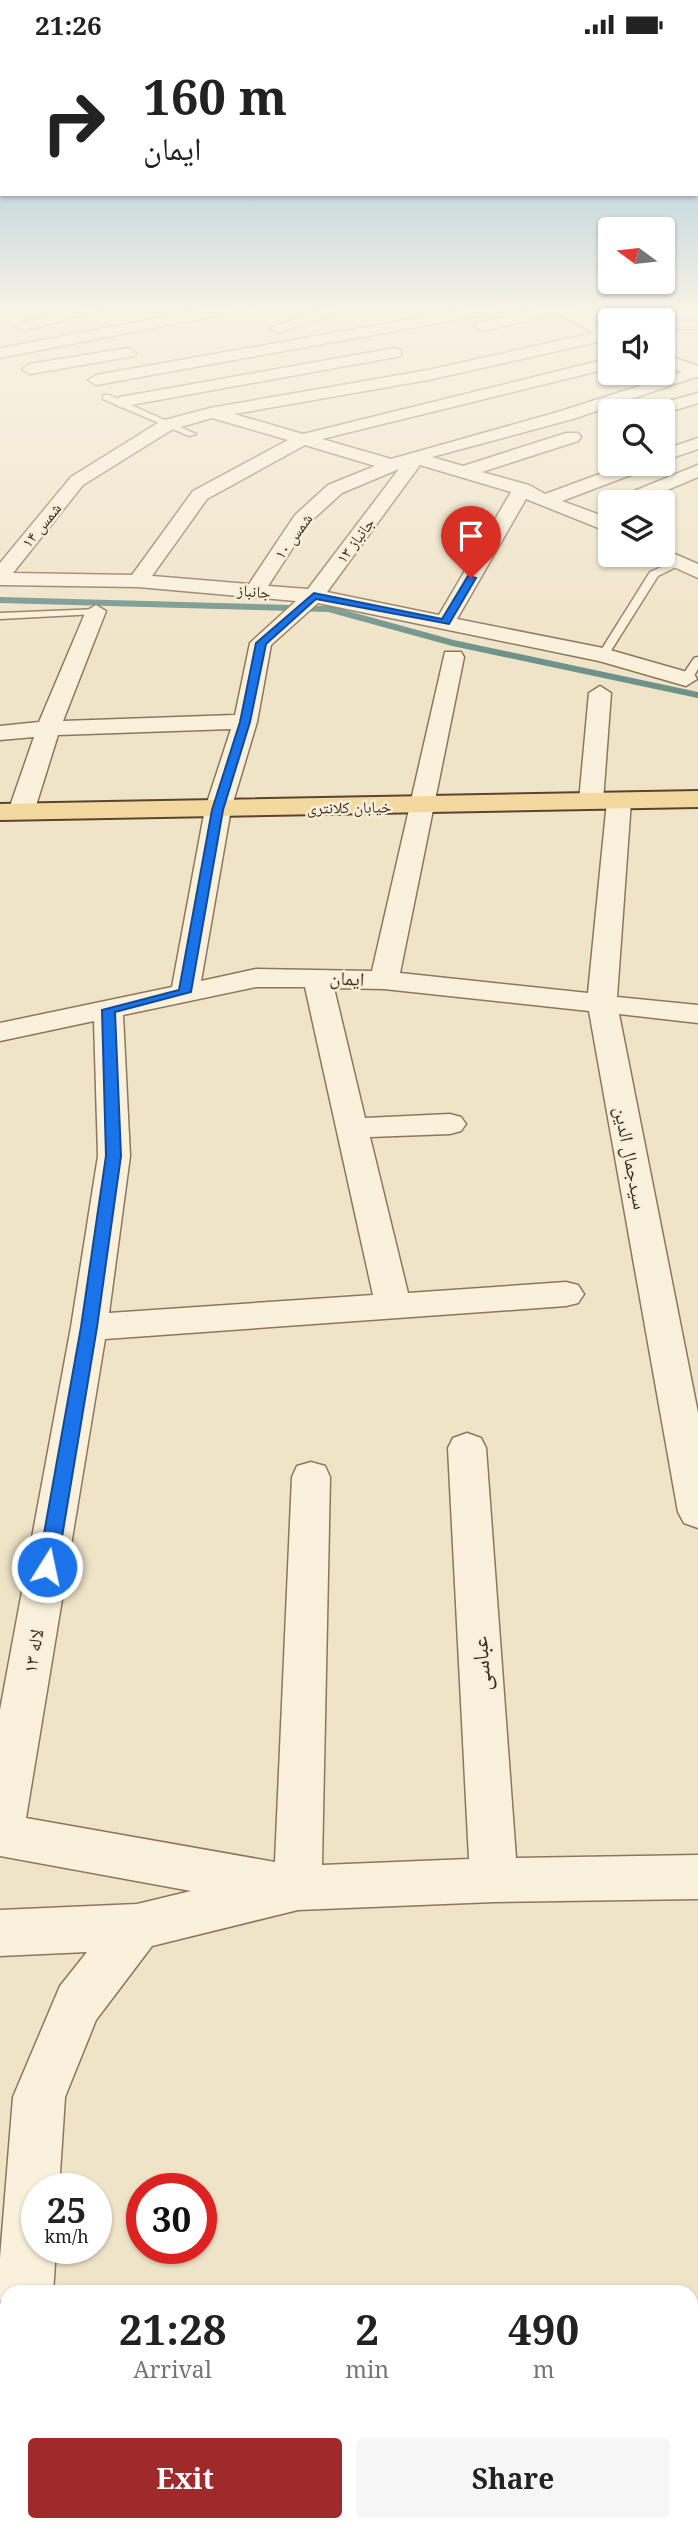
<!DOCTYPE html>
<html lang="en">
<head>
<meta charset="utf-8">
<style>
	body { margin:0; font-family:"Noto Serif","Noto Naskh Arabic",serif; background:#f6f6f6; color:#222; height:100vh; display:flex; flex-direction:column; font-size:26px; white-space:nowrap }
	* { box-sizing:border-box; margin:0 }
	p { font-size:23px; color:#767676 }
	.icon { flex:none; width:38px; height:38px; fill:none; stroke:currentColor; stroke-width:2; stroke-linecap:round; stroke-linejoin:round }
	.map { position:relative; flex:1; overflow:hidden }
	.details { position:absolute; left:0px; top:2236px; width:698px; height:247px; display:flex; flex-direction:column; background:#fff; border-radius:21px 21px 0 0; box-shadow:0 2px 5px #0004 }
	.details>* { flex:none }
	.top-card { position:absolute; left:0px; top:0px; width:698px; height:147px; box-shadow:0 2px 5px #0004; background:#fff; color:#222; overflow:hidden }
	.needle { width:46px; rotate:285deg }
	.controls { position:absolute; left:598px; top:168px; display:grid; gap:14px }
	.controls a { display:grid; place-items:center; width:77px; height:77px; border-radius:7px; background:#fff; box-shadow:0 2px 5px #0004; font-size:35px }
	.speed { position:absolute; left:21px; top:2124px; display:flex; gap:14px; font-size:35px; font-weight:700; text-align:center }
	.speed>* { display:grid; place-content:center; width:91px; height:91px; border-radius:50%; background:#fff; box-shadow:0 2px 5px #0004; line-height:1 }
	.speed small { font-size:18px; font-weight:400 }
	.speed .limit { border:10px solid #d22; background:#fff; color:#111 }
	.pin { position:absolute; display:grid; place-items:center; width:60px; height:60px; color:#fff; margin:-72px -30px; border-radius:50% 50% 50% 0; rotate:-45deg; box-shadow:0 0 7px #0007 }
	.pin .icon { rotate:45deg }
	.me { position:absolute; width:77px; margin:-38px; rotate:10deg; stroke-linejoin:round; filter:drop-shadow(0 0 5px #0008) }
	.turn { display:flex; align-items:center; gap:24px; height:147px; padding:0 28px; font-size:32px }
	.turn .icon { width:91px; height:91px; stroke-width:2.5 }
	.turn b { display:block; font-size:49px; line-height:60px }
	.eta { display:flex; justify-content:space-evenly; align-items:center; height:119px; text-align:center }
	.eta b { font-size:42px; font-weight:700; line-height:49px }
	.action { display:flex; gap:14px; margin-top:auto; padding:14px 28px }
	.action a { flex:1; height:80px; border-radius:7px; background:#9e2a2b; color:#fff; font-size:28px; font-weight:700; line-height:80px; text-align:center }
	.action a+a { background:#f6f6f6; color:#222 }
	.status { display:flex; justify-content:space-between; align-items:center; height:49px; padding:0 35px; background:#fff; direction:ltr }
	.status svg { height:19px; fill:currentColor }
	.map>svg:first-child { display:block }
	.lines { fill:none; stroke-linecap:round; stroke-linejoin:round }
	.stream { stroke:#6f938a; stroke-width:6 }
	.service-casing { stroke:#8d765c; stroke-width:3 }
	.minor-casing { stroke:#8d765c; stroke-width:3 }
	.tertiary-casing { stroke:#8d765c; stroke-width:4 }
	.primary-casing { stroke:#5b4430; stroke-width:4 }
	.service { fill:#faf1dc; fill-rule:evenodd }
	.minor { fill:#faf1dc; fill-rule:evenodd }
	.tertiary { fill:#faf1dc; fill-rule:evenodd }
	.primary { fill:#f3d9a0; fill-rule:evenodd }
	.route { fill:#1a73e8; stroke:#114b97; stroke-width:2 }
	.labels { text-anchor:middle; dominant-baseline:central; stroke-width:5; stroke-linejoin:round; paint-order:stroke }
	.far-street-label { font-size:16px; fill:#3d2e20; stroke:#f7eed8 }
	.street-label { font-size:19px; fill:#3d2e20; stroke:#f7eed8 }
	.near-street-label { font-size:23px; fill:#3d2e20; stroke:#f7eed8 }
</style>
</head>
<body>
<div class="status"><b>21:26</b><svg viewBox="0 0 49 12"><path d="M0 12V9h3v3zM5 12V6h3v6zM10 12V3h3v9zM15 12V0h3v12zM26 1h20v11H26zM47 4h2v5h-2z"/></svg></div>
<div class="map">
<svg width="698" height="2483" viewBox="0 0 698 2483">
	<rect width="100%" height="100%" fill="#f0e4c8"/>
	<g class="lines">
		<!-- stream -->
		<path class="stream" d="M 0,551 L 329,560 L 453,594 L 698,646"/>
		<!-- service casing -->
		<g class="service-casing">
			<path id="service" d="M 103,346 L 109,346 L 196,385 L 189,387 L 103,350 Z
				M 675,512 L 684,514 L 658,527 L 607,608 L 599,608 L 598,606 L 650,523 Z
				M 100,560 L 101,562 L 96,565 L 0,570 L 0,564 Z
				M 698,608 L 698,620 L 692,630 L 682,632 L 680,630 L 694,609 Z"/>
		</g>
		<!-- minor casing -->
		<g class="minor-casing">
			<path id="minor" d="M 0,258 L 14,258 L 0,264 Z
				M 85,258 L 112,258 L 24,282 L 16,277 L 19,274 Z
				M 215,258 L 246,258 L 239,262 L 0,309 L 0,299 Z
				M 331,258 L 354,258 L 277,284 L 269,279 Z
				M 479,258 L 512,258 L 505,262 L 96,336 L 88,331 L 96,326 Z
				M 546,258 L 565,260 L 563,263 L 482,282 L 474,277 L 477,274 Z
				M 606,258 L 644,258 L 637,262 L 571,272 L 564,268 L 571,264 Z
				M 663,272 L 698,272 L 698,280 L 663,280 Z
				M 607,281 L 611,282 L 611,290 L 428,331 L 234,365 L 303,385 L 611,309 L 611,319 L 322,390 L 391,410 L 561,362 L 698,318 L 698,327 L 573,370 L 432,408 L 463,417 L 566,384 L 578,384 L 581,388 L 578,392 L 482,423 L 529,436 L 545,445 L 627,415 L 652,415 L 649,419 L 562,452 L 611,470 L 611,484 L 526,450 L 457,570 L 603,599 L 694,625 L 697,630 L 686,637 L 599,612 L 318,554 L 271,596 L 257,673 L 231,760 L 201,932 L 256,920 L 372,922 L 445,603 L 461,603 L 464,608 L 400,924 L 588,944 L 607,752 L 610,747 L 628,747 L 631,752 L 617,948 L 698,956 L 698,974 L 619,965 L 698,1364 L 698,1479 L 684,1474 L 678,1463 L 589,962 L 384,940 L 334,939 L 365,1069 L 450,1065 L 461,1068 L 466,1075 L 461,1082 L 450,1085 L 370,1088 L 408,1244 L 566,1233 L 578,1236 L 584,1245 L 578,1254 L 566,1257 L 105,1290 L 26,1769 L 275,1813 L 292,1428 L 297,1417 L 311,1413 L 325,1417 L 330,1428 L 322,1816 L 469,1810 L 448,1399 L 453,1389 L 467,1384 L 481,1389 L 486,1399 L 516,1809 L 698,1806 L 698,1850 L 494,1853 L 298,1861 L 152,1897 L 96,1971 L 65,2048 L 59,2140 L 37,2140 L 37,2200 L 56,2200 L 53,2244 L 7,2244 L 7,2264 L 0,2251 L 0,2209 L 13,2048 L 60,1937 L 87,1903 L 0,1907 L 0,1861 L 137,1855 L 191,1842 L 0,1807 L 0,1661 L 71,1278 L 98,1107 L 94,972 L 0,992 L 0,974 L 172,938 L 205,760 L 231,680 L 58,686 L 34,763 L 30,768 L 12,768 L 8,763 L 34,688 L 0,691 L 0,677 L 39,673 L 86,562 L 96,556 L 106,562 L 63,672 L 235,666 L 250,594 L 296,552 L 138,538 L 0,536 L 0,514 L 71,428 L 161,372 L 210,359 L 428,321 ZM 212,369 L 288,391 L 193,442 L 132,526 L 13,524 L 83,436 L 173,380 ZM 305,396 L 375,417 L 328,436 L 295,466 L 249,535 L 152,527 L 207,450 ZM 420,416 L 511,443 L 439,566 L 327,543 ZM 399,420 L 308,540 L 268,537 L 309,474 L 342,444 ZM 256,938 L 305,938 L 373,1246 L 109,1264 L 130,1107 L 123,966 Z
				M 128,299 L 136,304 L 134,307 L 30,325 L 22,320 L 30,315 Z
				M 395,299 L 401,301 L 401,307 L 120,358 L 112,353 L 120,348 Z
				M 698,344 L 698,354 L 663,365 L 646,362 L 648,358 Z
				M 698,389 L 698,400 L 663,412 L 663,401 Z
				M 698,416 L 698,428 L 639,453 L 615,453 L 617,449 Z
				M 663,500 L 698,515 L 698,529 L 656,510 L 653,506 L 663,506 Z
				M 600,637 L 611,644 L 603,752 L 600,757 L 582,757 L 579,752 L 589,644 Z
				M 58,2476 L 118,2476 L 120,2483 L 60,2483 Z"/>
		</g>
		<!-- tertiary casing -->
		<g class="tertiary-casing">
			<path id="tertiary" d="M 547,258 L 568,258 L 611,281 L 611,293 Z
				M 663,305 L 698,317 L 698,328 L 663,316 Z"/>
		</g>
		<!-- primary casing -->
		<g class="primary-casing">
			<path id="primary" d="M 698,742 L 698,758 L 0,771 L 0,755 Z"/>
		</g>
		<!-- service -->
		<use href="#service" class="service"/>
		<!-- minor -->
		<use href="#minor" class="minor"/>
		<!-- tertiary -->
		<use href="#tertiary" class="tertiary"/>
		<!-- primary -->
		<use href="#primary" class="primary"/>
	</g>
	<!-- sky -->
	<linearGradient id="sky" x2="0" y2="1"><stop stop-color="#8fbad6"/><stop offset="0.43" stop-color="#f8f3e6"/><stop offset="1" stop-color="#f8f3e6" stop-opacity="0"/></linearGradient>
	<rect width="698" height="606" fill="url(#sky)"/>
	<!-- route -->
	<path class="route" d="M 468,527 L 476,529 L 449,575 L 316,550 L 266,595 L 250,673 L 223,761 L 191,943 L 115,963 L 121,1107 L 97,1278 L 57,1518 L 47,1526 L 41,1524 L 38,1518 L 81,1278 L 106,1107 L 102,961 L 179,941 L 212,761 L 240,673 L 256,594 L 314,544 L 442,570 Z"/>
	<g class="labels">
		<!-- far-street labels -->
		<g class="far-street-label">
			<text transform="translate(41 476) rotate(-51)">شمس ۱۴</text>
			<text transform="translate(293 487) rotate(-54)">شمس ۱۰</text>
			<text transform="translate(355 491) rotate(-53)">جانباز ۱۳</text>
			<text transform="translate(254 542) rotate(5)">جانباز</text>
			<text transform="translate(349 758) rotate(-1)">خیابان کلانتری</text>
		</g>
		<!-- street labels -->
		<g class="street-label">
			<text transform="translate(347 929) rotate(3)">ایمان</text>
			<text transform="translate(631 1109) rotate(79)">سیدجمال الدین</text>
			<text transform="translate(33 1602) rotate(-80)">لاله ۱۳</text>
		</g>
		<!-- near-street labels -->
		<g class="near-street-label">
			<text transform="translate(480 1615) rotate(-94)">عباسی</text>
		</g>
	</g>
</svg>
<div class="controls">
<a><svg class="needle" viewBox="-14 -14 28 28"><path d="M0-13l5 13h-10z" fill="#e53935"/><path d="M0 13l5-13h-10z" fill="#767676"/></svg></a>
<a><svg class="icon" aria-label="sound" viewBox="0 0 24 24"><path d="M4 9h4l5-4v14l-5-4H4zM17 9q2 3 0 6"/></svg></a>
<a><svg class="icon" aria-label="search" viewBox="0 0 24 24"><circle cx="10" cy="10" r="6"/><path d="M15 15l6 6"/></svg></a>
<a><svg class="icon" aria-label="layers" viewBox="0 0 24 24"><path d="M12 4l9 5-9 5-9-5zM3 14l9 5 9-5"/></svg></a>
</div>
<div class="speed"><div>25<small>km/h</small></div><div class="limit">30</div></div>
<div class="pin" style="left:471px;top:529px;background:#d93025"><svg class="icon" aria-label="arrive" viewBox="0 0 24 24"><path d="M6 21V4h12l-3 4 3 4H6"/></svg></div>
<svg class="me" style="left:47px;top:1518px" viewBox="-20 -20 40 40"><circle r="17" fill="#1a73e8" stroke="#fff" stroke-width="3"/><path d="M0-11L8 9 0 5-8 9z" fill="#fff"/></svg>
<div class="top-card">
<div class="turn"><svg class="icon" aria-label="right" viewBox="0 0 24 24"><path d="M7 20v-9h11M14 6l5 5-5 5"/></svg><div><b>160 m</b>ایمان</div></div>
</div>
<section class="details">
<div class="eta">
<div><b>21:28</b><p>Arrival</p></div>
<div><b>2</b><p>min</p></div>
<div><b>490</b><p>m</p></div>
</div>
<div class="action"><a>Exit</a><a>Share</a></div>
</section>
</div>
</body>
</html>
